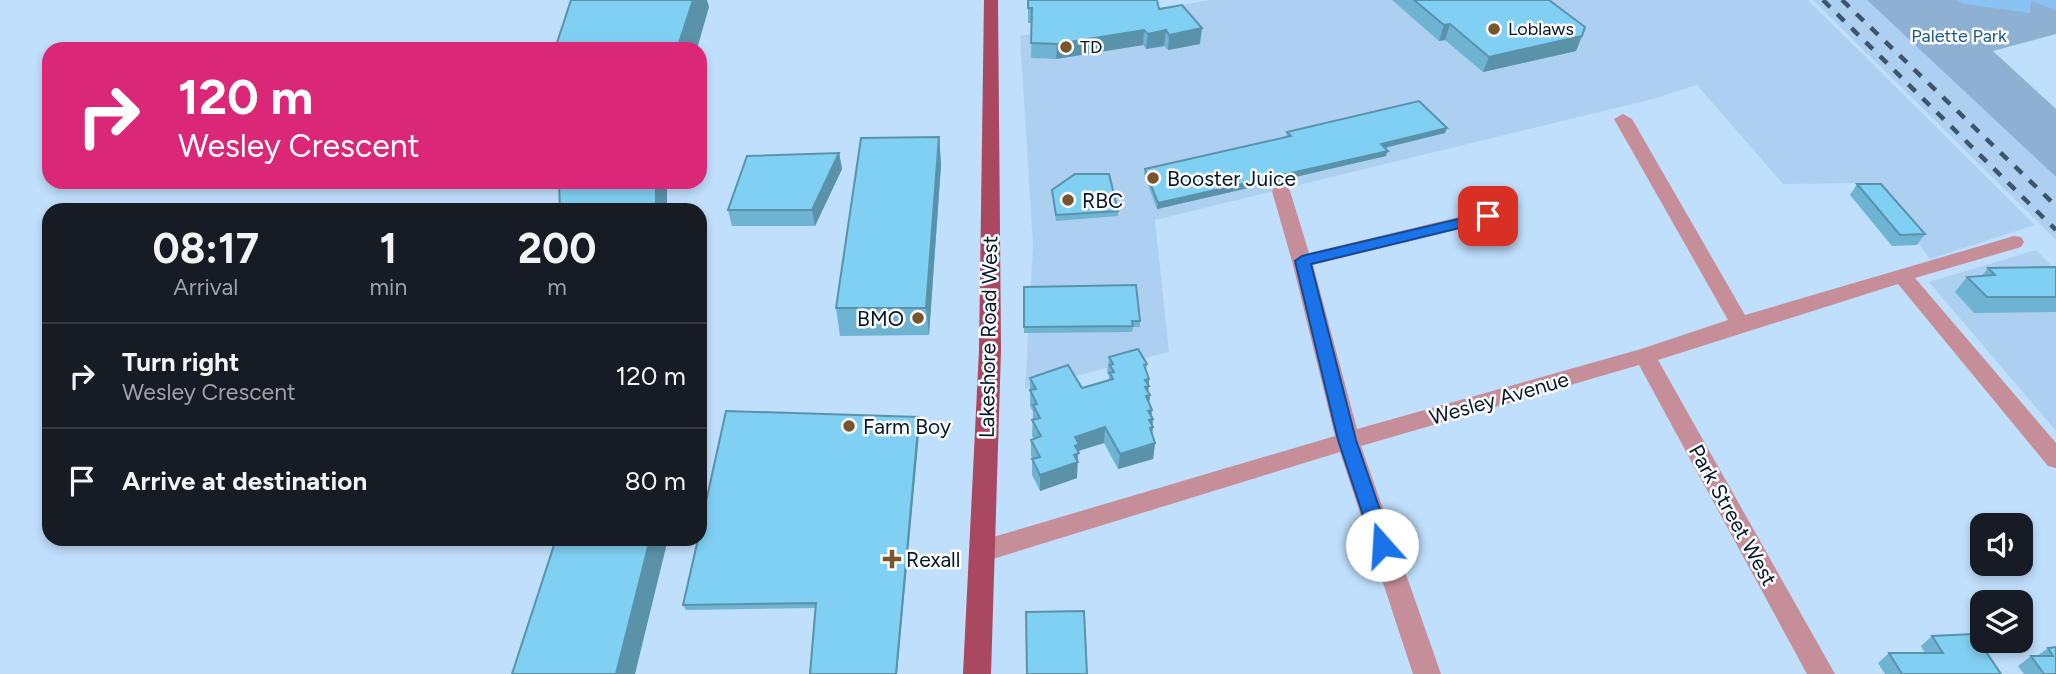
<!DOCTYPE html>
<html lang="en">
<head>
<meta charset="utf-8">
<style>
	body { margin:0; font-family:Figtree,sans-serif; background:#20242c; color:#f1f3f6; height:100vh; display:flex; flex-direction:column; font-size:26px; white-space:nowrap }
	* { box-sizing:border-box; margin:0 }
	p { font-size:23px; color:#9ea1a6 }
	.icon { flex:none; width:38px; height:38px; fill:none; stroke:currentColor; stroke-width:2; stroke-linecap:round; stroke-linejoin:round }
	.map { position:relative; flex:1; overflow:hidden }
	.panel { position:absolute; left:42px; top:203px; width:665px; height:343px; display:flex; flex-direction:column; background:#171b24; border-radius:21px; box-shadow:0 4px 10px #0003 }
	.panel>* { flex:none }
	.hud { position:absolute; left:42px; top:42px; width:665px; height:147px; border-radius:21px; box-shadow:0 4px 10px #0003; background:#db2777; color:#fff; overflow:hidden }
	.fabs { position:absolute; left:1970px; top:513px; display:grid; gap:14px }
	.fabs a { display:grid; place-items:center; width:63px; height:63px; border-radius:14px; background:#171b24; box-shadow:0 4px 10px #0003; font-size:35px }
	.pin { position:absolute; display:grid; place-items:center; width:60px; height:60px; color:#fff; margin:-30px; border-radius:14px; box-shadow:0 4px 10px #0006 }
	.me { position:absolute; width:77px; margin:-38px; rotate:341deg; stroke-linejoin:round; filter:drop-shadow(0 0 5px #0008) }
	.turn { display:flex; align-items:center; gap:24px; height:147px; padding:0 21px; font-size:32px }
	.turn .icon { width:91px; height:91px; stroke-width:2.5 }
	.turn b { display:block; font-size:49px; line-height:60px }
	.eta { display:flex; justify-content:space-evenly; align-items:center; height:119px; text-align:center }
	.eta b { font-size:42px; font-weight:700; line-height:49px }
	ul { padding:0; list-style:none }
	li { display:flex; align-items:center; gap:21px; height:105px; padding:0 21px; border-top:2px solid #363941 }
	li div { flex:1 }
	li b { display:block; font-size:26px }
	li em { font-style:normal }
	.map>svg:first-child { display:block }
	.built { fill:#aed0f0 }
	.green { fill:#8fb1d1 }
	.water { fill:#8bc2f4 }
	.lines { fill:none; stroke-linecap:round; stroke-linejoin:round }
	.minor { fill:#c58e98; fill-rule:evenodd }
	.major { fill:#a94860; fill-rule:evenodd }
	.rail { stroke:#3d556a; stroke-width:4.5; stroke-dasharray:10 10; stroke-linecap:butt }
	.wall { fill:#6eb3d1 }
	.shaded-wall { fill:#5a92aa }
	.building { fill:#80d0f3; stroke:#5a92aa; stroke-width:2 }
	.route { fill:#1a73e8; stroke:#114b97; stroke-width:2 }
	.poi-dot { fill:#79552e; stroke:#fcfcfc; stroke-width:2.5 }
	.labels { text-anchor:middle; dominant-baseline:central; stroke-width:5; stroke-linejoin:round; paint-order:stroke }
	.far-poi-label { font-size:18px; fill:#04182a; stroke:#fcfcfc; text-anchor:start }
	.far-park-label { font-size:18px; fill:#215a8a; stroke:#fcfcfc }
	.poi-label { font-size:21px; fill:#04182a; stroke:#fcfcfc; text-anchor:start }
	.street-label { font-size:21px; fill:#04182a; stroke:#fcfcfc }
</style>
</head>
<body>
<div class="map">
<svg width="2056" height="674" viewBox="0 0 2056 674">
	<rect width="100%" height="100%" fill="#c0dffd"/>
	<!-- built -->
	<path class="built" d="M 1209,0 L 1808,0 L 2035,225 L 1930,259 L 1873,183 L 1783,184 L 1697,85 L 1653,99 L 1155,220 L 1169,352 L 1025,389 L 1033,246 L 1020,36 Z
		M 1813,0 L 1867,0 L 2056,177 L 2056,240 Z
		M 2036,250 L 2056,270 L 2056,431 L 1929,282 Z"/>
	<!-- green -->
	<path class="green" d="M 1867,0 L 2056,0 L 2056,34 L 1993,51 L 2056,109 L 2056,177 Z"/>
	<!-- water -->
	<path class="water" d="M 1957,0 L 2056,0 L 2056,10 L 2031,1 L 2030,13 L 1964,4 Z"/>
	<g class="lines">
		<!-- minor -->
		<path class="minor" d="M 1623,114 L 1632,119 L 1745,315 L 2014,236 L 2021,237 L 2024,242 L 2021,247 L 1915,278 L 2056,443 L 2056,468 L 2048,466 L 1898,284 L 1658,360 L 1835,674 L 1807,674 L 1639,365 L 1361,446 L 1441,674 L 1413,674 L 1340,452 L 983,562 L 974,558 L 971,551 L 974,544 L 983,540 L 1335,436 L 1292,261 L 1272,191 L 1275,187 L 1287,187 L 1290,191 L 1309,253 L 1488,210 L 1495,212 L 1497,216 L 1495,220 L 1488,222 L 1313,265 L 1357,429 L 1641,349 L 1728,320 L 1614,119 Z"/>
		<!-- major -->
		<path class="major" d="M 984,0 L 998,0 L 1001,350 L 991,674 L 963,674 L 979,350 Z"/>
		<!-- rail -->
		<path class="rail" d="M 1823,0 L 2056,230
			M 1842,0 L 2056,206"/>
	</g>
	<!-- wall -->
	<path class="wall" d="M 1028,0 L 1159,9 L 1200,44 L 1168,50 L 1164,46 L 1146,49 L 1143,45 L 1056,59 L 1031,58 L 1032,23 L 1028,23 Z
		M 1392,0 L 1549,0 L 1582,36 L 1576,51 L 1483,72 L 1445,40 L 1439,41 Z
		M 1447,128 L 1445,133 L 1385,148 L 1386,156 L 1157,209 L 1144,174 L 1145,169 L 1286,138 L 1287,132 Z
		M 939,137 L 941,165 L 929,335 L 840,336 L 836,308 Z
		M 839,153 L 842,169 L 815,226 L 732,226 L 728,210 Z
		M 1857,184 L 1925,234 L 1917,245 L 1892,246 L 1850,195 Z
		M 1052,190 L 1118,211 L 1118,216 L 1056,221 Z
		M 2056,267 L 2056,312 L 1974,313 L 1955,292 L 1967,277 L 1982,276 L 1988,268 Z
		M 1024,287 L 1140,321 L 1140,327 L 1133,327 L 1132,332 L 1024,333 Z
		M 1109,357 L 1147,364 L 1146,370 L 1149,379 L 1148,392 L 1150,395 L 1149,403 L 1151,416 L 1153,419 L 1152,434 L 1155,443 L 1153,459 L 1118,469 L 1104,443 L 1078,451 L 1077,478 L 1040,491 L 1032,475 L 1032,459 L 1031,455 L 1031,440 L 1034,439 L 1032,436 L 1033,412 L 1030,406 L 1030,378 L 1082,388 L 1109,380 L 1109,376 L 1107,373 Z
		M 920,423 L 816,608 L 686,610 L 683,605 Z
		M 1932,636 L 2001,674 L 1885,674 L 1878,663 L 1889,653 L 1925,653 L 1921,646 Z
		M 2056,647 L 2056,674 L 2024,674 L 2018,666 L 2031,656 L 2037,656 L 2048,648 Z"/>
	<!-- shaded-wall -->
	<path class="shaded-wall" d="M 693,0 L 707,0 L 709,7 L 697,49 L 677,49 Z
		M 1450,24 L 1445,40 L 1439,41 L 1444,25 Z
		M 1202,28 L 1200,44 L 1168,50 L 1169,35 Z
		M 1144,30 L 1143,45 L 1056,59 L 1057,44 Z
		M 1166,30 L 1164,46 L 1146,49 L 1148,34 Z
		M 1582,36 L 1576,51 L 1483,72 L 1489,57 Z
		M 1447,128 L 1445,133 L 1379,149 L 1381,144 Z
		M 939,137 L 941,165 L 929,335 L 926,308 Z
		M 1388,151 L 1386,156 L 1157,209 L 1158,203 Z
		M 839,153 L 842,169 L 815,226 L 812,210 Z
		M 656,182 L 667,182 L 667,210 L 656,210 Z
		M 1149,379 L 1148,396 L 1150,395 L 1148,411 L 1145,380 Z
		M 1152,410 L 1151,420 L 1153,419 L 1152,427 L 1153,427 L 1151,442 L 1148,411 Z
		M 919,417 L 920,423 L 897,674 L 896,674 Z
		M 1105,427 L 1104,443 L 1078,451 L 1077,478 L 1040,491 L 1040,475 L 1075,437 Z
		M 1155,443 L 1153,459 L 1118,469 L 1120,454 Z
		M 650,539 L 668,539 L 635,674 L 616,674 Z"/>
	<!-- building -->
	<path class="building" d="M 571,0 L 693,0 L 677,49 L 555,49 Z
		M 1028,0 L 1157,0 L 1159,9 L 1182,5 L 1202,28 L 1169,35 L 1166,30 L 1148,34 L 1144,30 L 1057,44 L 1031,43 L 1032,8 L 1028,8 Z
		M 1414,0 L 1549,0 L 1585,27 L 1582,36 L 1489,57 L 1450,24 L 1444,25 Z
		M 1419,101 L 1447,128 L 1381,144 L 1388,151 L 1158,203 L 1145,169 L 1291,136 L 1287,132 Z
		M 939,137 L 926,308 L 836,308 L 861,138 Z
		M 839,153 L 812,210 L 728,210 L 747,156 Z
		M 1075,174 L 1109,174 L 1118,211 L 1056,215 L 1052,190 Z
		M 559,182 L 656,182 L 656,210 L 560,210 Z
		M 1857,184 L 1881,184 L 1925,234 L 1900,235 Z
		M 2056,267 L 2056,297 L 1987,297 L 1967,277 L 1995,275 L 1988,268 Z
		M 1136,285 L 1140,321 L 1132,321 L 1133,326 L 1024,327 L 1024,287 Z
		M 1138,349 L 1147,364 L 1144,365 L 1149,379 L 1145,380 L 1149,386 L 1145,387 L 1150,395 L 1146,396 L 1152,410 L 1148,411 L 1153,419 L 1149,420 L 1153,427 L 1150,428 L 1155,443 L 1120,454 L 1105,427 L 1075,437 L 1079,444 L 1075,446 L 1079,453 L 1074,455 L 1078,462 L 1040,475 L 1032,459 L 1040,457 L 1031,440 L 1041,436 L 1032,420 L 1040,418 L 1033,405 L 1037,404 L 1030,390 L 1036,389 L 1030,378 L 1068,365 L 1082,388 L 1113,379 L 1110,373 L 1114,372 L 1110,365 L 1113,364 L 1109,357 Z
		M 726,411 L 919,417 L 896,674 L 810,674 L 816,603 L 683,605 L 698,539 L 700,539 L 700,529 Z
		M 556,539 L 650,539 L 616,674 L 512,674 Z
		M 1084,611 L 1087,674 L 1027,674 L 1026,612 Z
		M 1974,634 L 2001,674 L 1902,674 L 1889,653 L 1943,653 L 1932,636 Z
		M 2056,647 L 2056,674 L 2044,674 L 2031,656 L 2053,656 L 2048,648 Z"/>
	<!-- route -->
	<path class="route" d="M 1488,212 L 1495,216 L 1493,220 L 1311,264 L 1356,440 L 1392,545 L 1389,551 L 1382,553 L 1376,551 L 1373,545 L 1338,440 L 1295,261 L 1302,256 Z"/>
	<!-- markers -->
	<g class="poi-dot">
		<circle cx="1494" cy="29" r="7"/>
		<circle cx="1066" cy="47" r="7"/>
		<circle cx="1153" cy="178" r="7"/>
		<circle cx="1068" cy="200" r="7"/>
		<circle cx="918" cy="318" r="7"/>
		<circle cx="849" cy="426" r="7"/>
		<path d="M888.5 548.5h7v7h7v7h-7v7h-7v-7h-7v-7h7z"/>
	</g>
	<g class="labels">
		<!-- far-poi labels -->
		<g class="far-poi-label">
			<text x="1508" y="29">Loblaws</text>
			<text x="1080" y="47">TD</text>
		</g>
		<!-- far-park labels -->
		<g class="far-park-label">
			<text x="1959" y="36">Palette Park</text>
		</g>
		<!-- poi labels -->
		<g class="poi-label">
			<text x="1167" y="178">Booster Juice</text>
			<text x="1082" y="200">RBC</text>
			<text x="904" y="318" text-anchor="end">BMO</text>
			<text x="863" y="426">Farm Boy</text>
			<text x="906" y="559">Rexall</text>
		</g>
		<!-- street labels -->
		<g class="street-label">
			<text transform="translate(988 337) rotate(-89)">Lakeshore Road West</text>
			<text transform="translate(1499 398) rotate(-16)">Wesley Avenue</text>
			<text transform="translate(1733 515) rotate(61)">Park Street West</text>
		</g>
	</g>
</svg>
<div class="fabs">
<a><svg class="icon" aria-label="sound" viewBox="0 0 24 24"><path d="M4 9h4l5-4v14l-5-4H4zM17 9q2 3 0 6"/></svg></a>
<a><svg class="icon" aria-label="layers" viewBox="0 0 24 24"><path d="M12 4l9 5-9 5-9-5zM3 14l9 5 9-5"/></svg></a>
</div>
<div class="pin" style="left:1488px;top:216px;background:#d93025"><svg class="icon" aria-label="arrive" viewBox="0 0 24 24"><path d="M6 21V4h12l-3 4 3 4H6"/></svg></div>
<svg class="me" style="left:1382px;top:545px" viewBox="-20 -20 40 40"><circle r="19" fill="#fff"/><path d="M0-13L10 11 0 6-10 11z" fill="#1a73e8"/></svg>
<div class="hud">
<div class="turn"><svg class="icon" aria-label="right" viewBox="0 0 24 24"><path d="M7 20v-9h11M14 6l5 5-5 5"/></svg><div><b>120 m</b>Wesley Crescent</div></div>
</div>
<section class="panel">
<div class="eta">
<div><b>08:17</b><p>Arrival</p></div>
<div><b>1</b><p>min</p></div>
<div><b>200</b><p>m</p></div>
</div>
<ul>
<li><svg class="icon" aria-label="right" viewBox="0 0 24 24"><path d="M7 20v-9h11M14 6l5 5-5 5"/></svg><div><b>Turn right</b><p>Wesley Crescent</p></div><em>120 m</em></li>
<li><svg class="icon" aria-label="arrive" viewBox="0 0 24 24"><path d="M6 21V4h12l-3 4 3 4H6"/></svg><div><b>Arrive at destination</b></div><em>80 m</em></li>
</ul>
</section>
</div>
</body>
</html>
